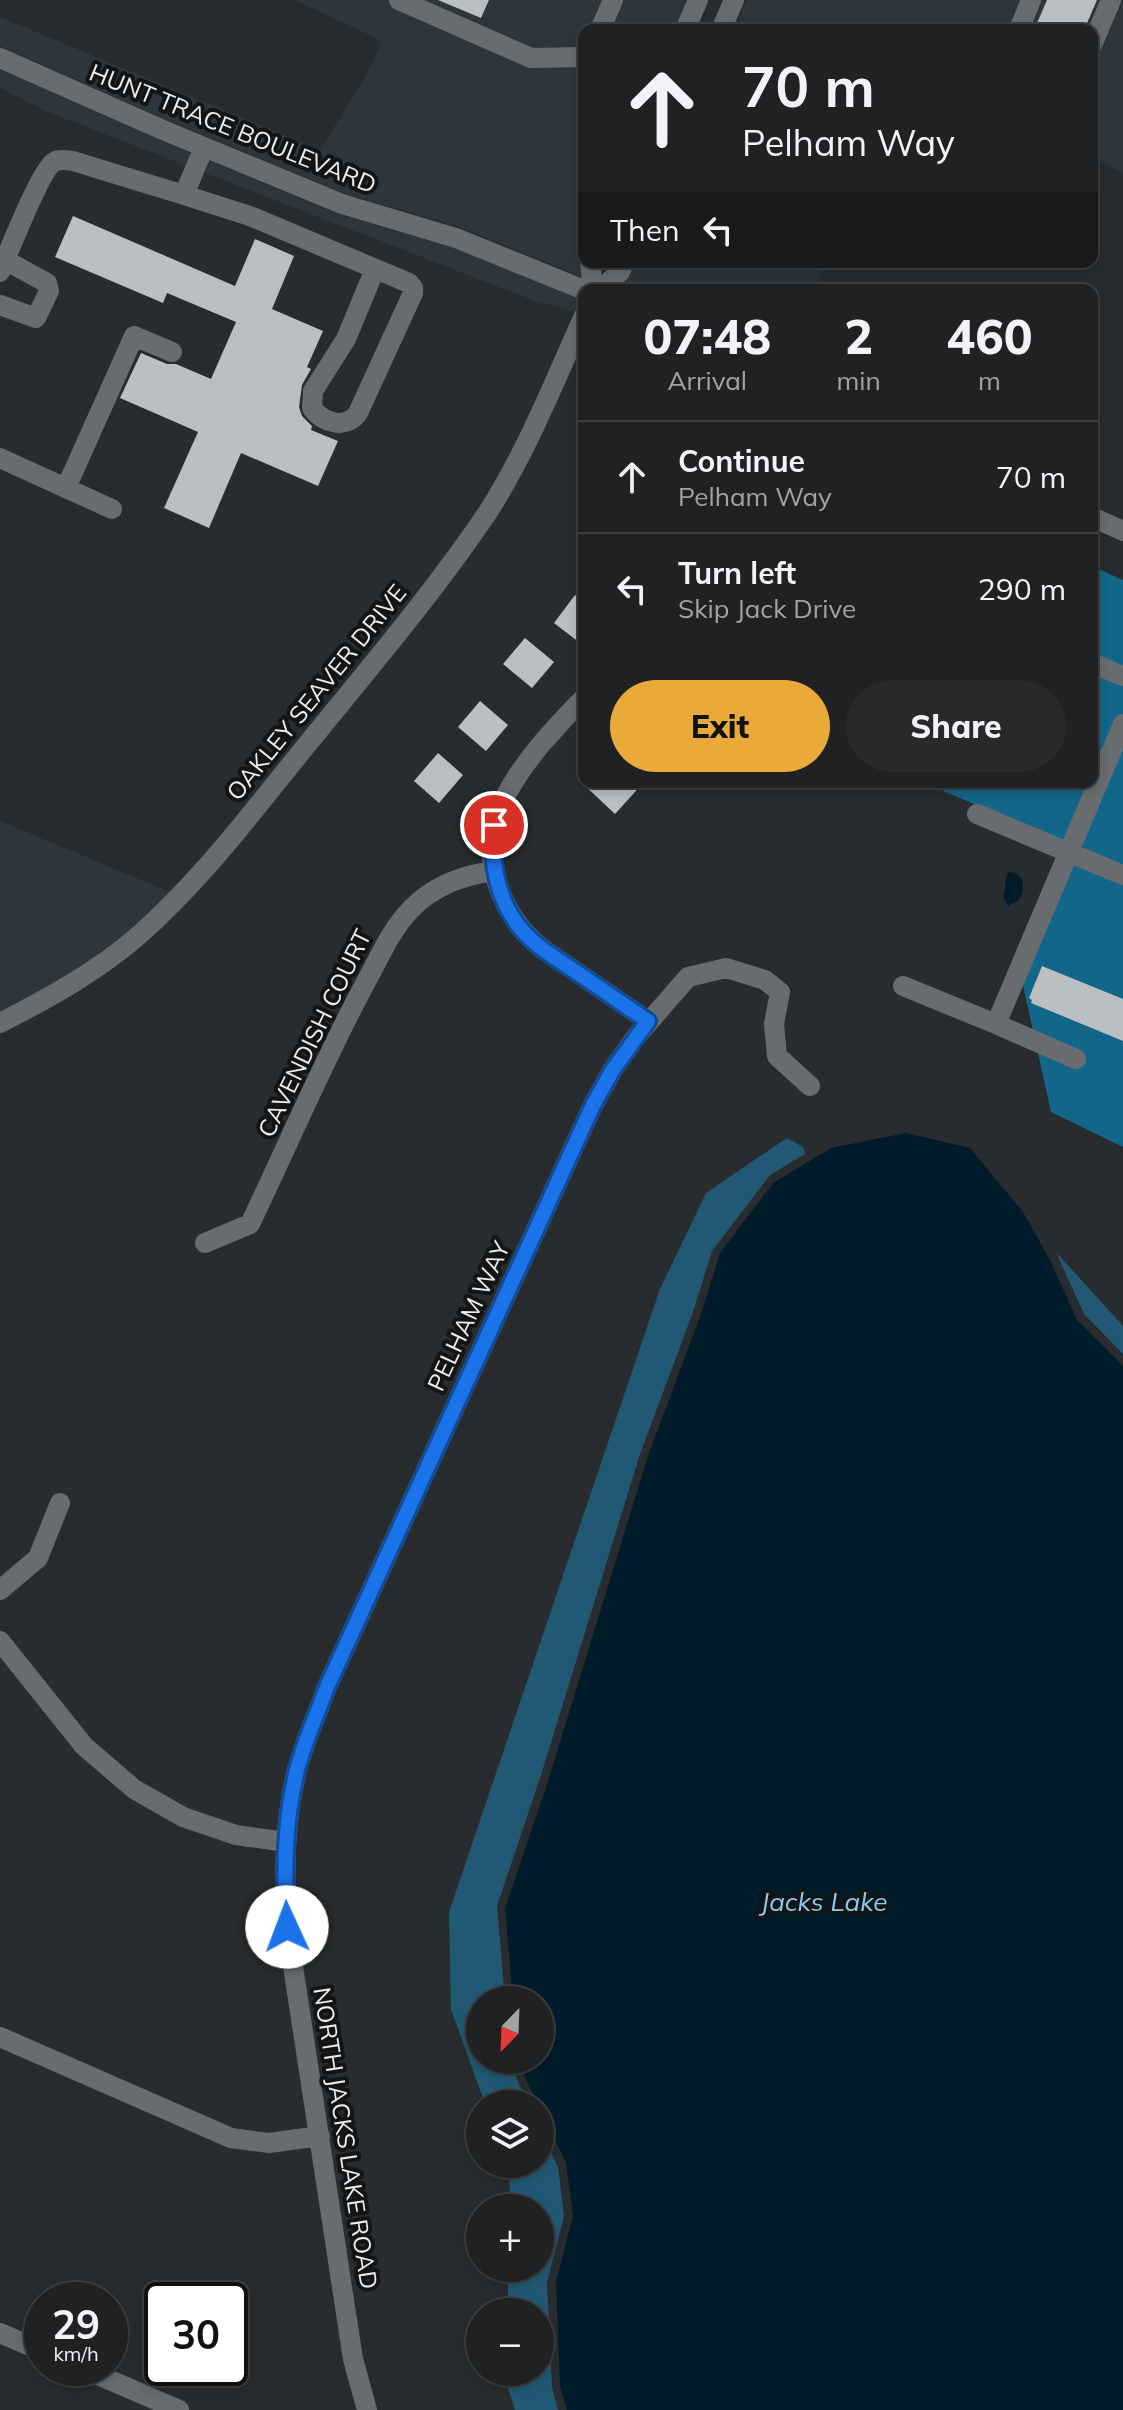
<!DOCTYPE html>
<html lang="en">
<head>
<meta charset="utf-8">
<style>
	body { margin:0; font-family:Mulish,sans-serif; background:#27292a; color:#f1f3f6; height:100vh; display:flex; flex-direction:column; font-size:30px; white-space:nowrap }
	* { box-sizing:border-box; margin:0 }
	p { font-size:26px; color:#a1a3a5 }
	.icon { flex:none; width:44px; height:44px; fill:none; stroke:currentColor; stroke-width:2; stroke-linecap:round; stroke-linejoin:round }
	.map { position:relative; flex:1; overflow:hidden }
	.drawer { position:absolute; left:578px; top:284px; width:520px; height:504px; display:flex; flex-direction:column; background:#1f2122; border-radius:16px; box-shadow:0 4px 12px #0003,0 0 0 2px #3c3e40 }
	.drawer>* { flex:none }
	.hud { position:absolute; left:578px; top:24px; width:520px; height:244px; border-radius:16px; box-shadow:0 4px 12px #0003,0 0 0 2px #3c3e40; background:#1f2122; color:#f1f3f6; overflow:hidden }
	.needle { width:52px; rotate:203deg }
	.fabs { position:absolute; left:466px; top:1986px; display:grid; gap:16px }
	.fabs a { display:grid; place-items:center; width:88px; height:88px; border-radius:50%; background:#1f2122; box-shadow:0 4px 12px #0003,0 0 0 2px #3c3e40; font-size:40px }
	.speed { position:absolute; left:24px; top:2282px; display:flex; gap:16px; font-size:40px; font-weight:700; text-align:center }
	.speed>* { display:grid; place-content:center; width:104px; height:104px; border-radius:50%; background:#1f2122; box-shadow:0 4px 12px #0003,0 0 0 2px #3c3e40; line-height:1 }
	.speed small { font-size:20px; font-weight:400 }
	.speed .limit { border:4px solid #111; border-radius:12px; background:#fff; color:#111 }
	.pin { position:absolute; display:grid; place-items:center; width:68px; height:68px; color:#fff; margin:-34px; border:4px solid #fff; border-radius:50%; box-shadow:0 2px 8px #0007 }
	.me { position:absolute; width:88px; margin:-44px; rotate:358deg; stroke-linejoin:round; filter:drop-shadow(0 0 6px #0008) }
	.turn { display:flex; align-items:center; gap:28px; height:168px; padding:0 32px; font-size:36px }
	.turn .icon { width:104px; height:104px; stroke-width:2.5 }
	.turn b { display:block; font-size:56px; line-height:68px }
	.then { display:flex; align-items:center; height:76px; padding:0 32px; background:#0003; gap:16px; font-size:30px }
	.eta { display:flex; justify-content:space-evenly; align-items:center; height:136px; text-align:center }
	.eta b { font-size:48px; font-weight:800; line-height:56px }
	.primary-button { display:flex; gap:16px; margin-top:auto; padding:16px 32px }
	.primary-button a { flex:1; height:92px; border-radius:48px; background:#eaaa39; color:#111; font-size:32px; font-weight:800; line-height:92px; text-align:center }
	.primary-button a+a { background:#27292a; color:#f1f3f6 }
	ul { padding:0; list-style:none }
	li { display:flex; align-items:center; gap:24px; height:112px; padding:0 32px; border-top:2px solid #3c3e40 }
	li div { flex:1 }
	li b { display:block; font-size:30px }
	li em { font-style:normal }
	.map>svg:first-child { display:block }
	.built { fill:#2d363c }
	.green { fill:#215974 }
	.forest { fill:#126689 }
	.water { fill:#001c2b }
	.building { fill:#bbbfc1 }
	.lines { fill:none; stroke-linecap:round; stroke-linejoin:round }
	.minor { stroke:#696c6f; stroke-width:20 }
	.route-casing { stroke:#114b97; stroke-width:20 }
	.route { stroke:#1a73e8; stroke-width:14 }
	.labels { text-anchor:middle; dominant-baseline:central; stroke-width:8; stroke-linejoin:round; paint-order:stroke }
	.street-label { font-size:24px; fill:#eceef0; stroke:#131415 }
	.water-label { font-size:26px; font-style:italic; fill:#87ccf2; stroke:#131415 }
</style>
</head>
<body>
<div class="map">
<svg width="1123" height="2410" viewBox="0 0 1123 2410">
	<rect width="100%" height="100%" fill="#292c2e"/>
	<!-- built -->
	<path class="built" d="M 295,0 L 687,0 L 674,30 L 584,30 L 584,245 L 580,259 L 582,277 L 460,227 L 346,194 L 167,120 L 0,46 L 0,17 L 320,150 L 367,74 L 382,41 Z
		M 747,0 L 1123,0 L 1123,173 L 1092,157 L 1092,30 L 734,30 Z
		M 0,69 L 159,140 L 338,214 L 452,247 L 581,300 L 576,312 L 535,301 L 43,110 L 0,88 Z
		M 634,262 L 825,262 L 814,290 L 637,290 L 622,283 L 628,275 Z
		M 0,821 L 170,892 L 131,929 L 86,963 L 50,986 L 0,1012 Z"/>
	<!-- green -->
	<path class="green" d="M 787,1138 L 803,1147 L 805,1154 L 770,1175 L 712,1251 L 693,1312 L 640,1454 L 541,1775 L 497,1906 L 505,2000 L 480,2000 L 480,2060 L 510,2060 L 511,2066 L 528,2104 L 485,2104 L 451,2009 L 449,1912 L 660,1289 L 706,1193 Z
		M 1056,1252 L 1123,1326 L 1123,1354 L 1084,1314 Z
		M 540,2129 L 558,2167 L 564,2216 L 547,2282 L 552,2387 L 558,2410 L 515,2410 L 507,2385 L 507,2372 L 540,2372 L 540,2312 L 508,2312 L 508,2268 L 540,2268 L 540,2208 L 509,2208 L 510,2174 L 506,2164 L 540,2164 Z"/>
	<!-- forest -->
	<path class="forest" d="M 1092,566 L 1123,580 L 1123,1147 L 1051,1112 L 1016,954 L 1076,847 L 943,791 L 947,782 L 1092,782 Z"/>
	<!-- water -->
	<path class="water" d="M 1009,872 C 1026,873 1025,888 1019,900 L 1008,906 L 1003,897 C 1007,889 1003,879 1009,872 Z
		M 906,1133 L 970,1148 L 1023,1212 L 1050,1260 L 1077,1320 L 1123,1366 L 1123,2410 L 567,2410 L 560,2386 L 556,2281 L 573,2216 L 566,2163 L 540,2109 L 540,2104 L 538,2104 L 519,2065 L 519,2060 L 540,2060 L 540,2000 L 513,2000 L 505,1908 L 549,1778 L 648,1456 L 701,1314 L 720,1253 L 773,1183 L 831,1148 Z"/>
	<!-- building -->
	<path class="building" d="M 438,0 L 489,0 L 481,18 Z
		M 1047,0 L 1097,0 L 1084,30 L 1034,30 Z
		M 73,216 L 235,286 L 255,239 L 294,256 L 272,309 L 323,331 L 307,367 L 311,369 L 302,385 L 299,407 L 302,416 L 312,426 L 311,430 L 338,441 L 318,486 L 241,453 L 209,528 L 164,508 L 198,432 L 120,398 L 141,353 L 167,364 L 176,364 L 211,379 L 236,322 L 167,293 L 163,303 L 55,257 Z
		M 575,595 L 584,602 L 584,646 L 554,623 Z
		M 525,638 L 554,662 L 532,688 L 503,664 Z
		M 480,701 L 508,725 L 486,751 L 458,727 Z
		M 438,753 L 463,775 L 439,803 L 414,781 Z
		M 581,782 L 644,782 L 615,814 Z
		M 1042,966 L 1123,999 L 1123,1041 L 1031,1003 L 1032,1000 L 1029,998 Z"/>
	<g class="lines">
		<!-- minor -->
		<path class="minor" d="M 399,0 L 531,58 L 584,57
			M 600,30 L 613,0
			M 685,30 L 698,0
			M 721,30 L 734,0
			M 1019,30 L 1031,0
			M 1092,45 L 1111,0
			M 0,58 L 163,130 L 342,204 L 456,238 L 584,290
			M 204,147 L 184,195 L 250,216 L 409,283 L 413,288 L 413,293 L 358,413 C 346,430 323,423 312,408 L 313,391 L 346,339 L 375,269
			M 590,262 L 593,290
			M 0,272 C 8,254 41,169 54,162 C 59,159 67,160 73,161 L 184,195
			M 599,290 L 620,272 L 624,262
			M 0,305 L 36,318 L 49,291 L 47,283 L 5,260
			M 0,458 L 112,509
			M 66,488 L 134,336 L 172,352
			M 1092,517 L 1123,531
			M 1092,663 L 1123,676
			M 584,698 C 569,712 556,728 542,743 C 504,789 477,833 501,894 C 509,913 521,931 537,944 C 547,953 560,961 572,969 C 597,986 623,1004 648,1021
			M 977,814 L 1123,875
			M 903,986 L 996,1024
			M 0,1023 C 49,998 96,972 138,936 C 203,879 255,808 310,741 C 371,666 434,592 488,512 C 527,451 554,382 584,316
			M 1076,1059 L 996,1024 L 1123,724
			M 205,1243 L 250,1224 C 289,1143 324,1059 367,980 C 380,956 392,928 412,908 C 435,885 463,875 494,871
			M 0,1590 L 38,1558 L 60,1503
			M 0,1641 L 84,1746 L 134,1789 L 183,1817 L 236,1835 L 286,1842
			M 0,2037 L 231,2138 L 269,2143 L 320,2136
			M 0,2333 L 42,2351
			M 82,2368 L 179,2410
			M 367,2410 L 353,2359 L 287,1927 C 284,1874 284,1822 297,1770 C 304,1742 317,1715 327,1687 L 593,1105 L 612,1071 L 635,1038 L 688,977 L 726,968 L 765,980 L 780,992 L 774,1024 L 777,1056 L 810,1086"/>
	</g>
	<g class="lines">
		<!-- route casing -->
		<g class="route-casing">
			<path id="route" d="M 287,1927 C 284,1874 284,1822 297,1770 C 304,1742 317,1715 327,1687 L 593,1105 L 612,1071 L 648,1021 C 624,1005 600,988 576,972 C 563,963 548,954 535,943 C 500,913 490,870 494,825"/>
		</g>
		<!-- route -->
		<use href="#route" class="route"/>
	</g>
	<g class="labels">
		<!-- street labels -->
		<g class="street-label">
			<text transform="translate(233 128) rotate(22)">HUNT TRACE BOULEVARD</text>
			<text transform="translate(316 692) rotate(-51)">OAKLEY SEAVER DRIVE</text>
			<text transform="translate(314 1033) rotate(-64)">CAVENDISH COURT</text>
			<text transform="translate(468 1316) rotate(-65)">PELHAM WAY</text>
			<text transform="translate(346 2138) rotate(81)">NORTH JACKS LAKE ROAD</text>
		</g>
		<!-- water labels -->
		<g class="water-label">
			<text x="824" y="1901">Jacks Lake</text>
		</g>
	</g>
</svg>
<div class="fabs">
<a><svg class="needle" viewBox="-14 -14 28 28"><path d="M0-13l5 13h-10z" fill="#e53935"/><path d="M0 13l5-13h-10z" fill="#a1a3a5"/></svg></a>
<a><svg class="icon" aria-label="layers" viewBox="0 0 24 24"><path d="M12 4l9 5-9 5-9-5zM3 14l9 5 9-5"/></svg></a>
<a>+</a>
<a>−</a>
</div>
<div class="speed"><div>29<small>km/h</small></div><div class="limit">30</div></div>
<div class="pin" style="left:494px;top:825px;background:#d93025"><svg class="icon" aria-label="arrive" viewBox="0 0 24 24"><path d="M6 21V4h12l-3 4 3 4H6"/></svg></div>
<svg class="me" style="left:287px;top:1927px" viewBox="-20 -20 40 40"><circle r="19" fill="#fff"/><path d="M0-13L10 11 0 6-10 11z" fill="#1a73e8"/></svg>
<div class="hud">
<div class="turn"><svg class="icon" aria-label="ahead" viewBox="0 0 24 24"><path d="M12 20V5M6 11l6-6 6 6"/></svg><div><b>70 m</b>Pelham Way</div></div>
<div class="then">Then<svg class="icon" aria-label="left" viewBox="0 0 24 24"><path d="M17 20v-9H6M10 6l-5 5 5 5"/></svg></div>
</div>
<section class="drawer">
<div class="eta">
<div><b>07:48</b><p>Arrival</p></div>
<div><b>2</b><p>min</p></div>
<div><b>460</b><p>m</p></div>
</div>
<ul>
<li><svg class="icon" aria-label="ahead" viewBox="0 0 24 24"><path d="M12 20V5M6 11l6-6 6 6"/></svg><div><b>Continue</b><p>Pelham Way</p></div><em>70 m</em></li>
<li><svg class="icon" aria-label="left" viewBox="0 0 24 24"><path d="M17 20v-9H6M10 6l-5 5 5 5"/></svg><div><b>Turn left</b><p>Skip Jack Drive</p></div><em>290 m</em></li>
</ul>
<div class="primary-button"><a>Exit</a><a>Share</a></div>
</section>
</div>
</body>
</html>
